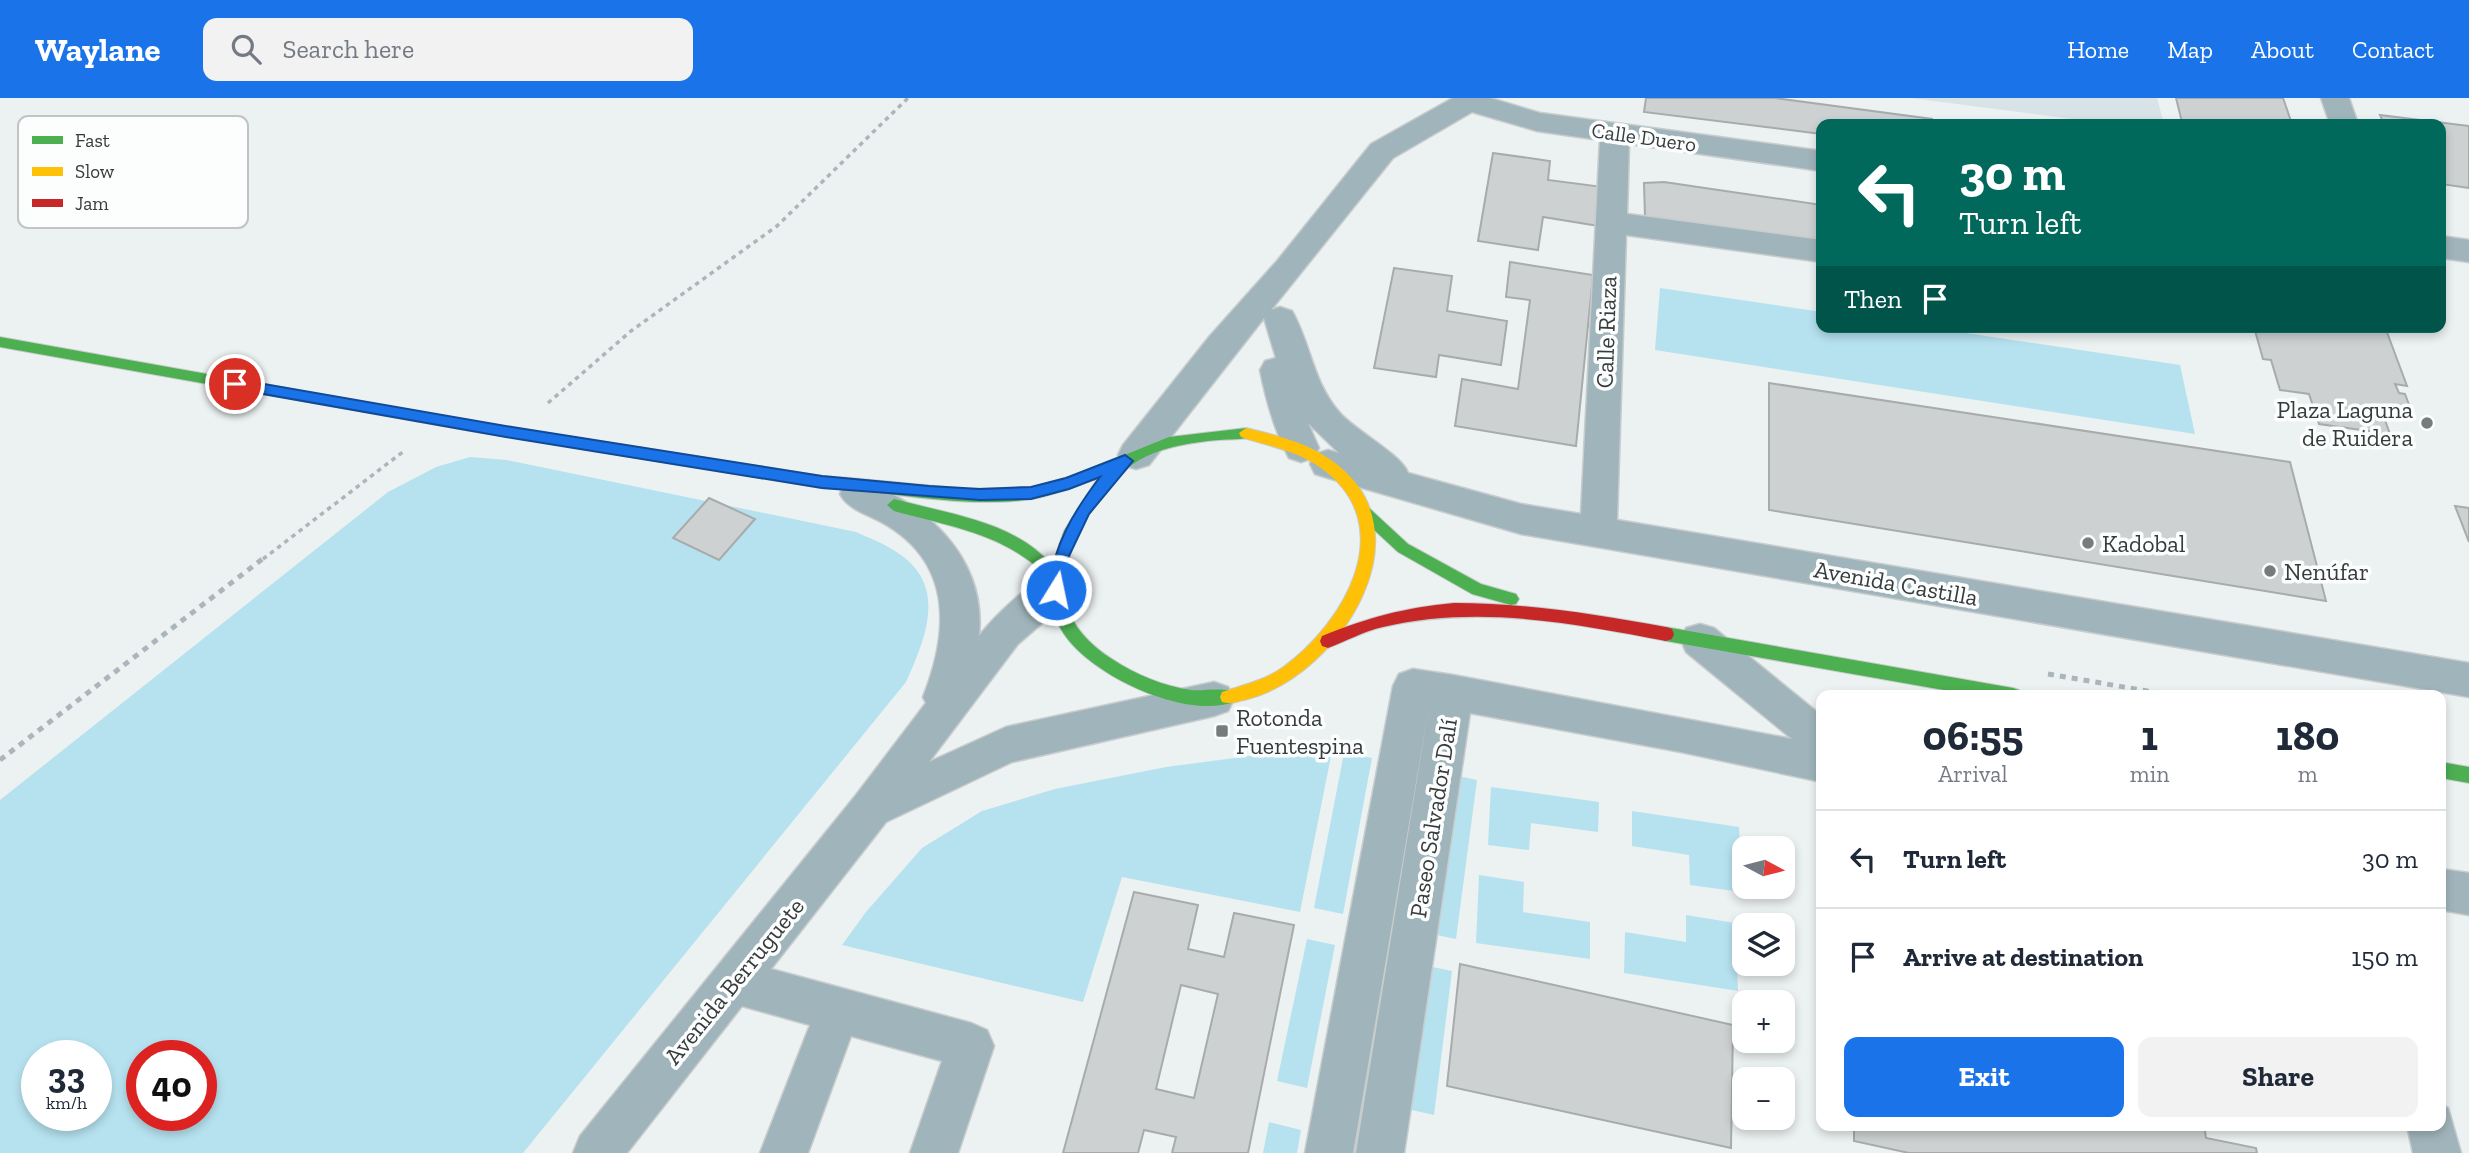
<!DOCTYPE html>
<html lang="en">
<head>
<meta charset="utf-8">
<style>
	body { margin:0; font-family:"Zilla Slab",serif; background:#f2f2f3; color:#1f2937; height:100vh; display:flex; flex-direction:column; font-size:26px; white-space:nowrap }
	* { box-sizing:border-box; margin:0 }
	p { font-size:23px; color:#747a83 }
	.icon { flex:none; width:38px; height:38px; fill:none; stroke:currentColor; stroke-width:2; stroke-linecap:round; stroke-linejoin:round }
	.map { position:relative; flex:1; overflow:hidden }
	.drawer { position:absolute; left:1816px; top:592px; width:630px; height:441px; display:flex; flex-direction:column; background:#fff; border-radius:14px; box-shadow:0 4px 10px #0003 }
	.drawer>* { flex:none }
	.guide { position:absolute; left:1816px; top:21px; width:630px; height:214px; border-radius:14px; box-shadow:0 4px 10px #0003; background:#00695c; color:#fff; overflow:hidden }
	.needle { width:46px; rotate:97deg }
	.fabs { position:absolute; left:1732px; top:738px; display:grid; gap:14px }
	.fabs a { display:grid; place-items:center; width:63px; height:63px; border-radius:14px; background:#fff; box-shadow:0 4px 10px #0003; font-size:35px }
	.speed { position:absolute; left:21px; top:942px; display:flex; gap:14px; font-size:35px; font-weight:700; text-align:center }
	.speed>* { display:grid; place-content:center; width:91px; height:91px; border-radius:50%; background:#fff; box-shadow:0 4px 10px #0003; line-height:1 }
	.speed small { font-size:18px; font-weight:400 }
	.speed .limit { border:10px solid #d22; background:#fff; color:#111 }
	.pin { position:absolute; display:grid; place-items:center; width:60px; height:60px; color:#fff; margin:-30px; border:4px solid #fff; border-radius:50%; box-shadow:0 2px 7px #0007 }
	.me { position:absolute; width:77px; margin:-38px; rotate:10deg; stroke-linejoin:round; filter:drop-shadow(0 0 5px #0008) }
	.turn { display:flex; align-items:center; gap:24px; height:147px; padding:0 28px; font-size:32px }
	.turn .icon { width:91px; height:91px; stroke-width:2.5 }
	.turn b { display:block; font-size:49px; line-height:60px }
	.then { display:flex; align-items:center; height:66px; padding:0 28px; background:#0003; gap:14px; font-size:26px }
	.eta { display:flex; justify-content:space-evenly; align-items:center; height:119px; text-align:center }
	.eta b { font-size:42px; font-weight:800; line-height:49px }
	.primary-button { display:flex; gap:14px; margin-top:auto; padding:14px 28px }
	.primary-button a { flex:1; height:80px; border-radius:14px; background:#1a73e8; color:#fff; font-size:28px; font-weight:800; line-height:80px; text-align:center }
	.primary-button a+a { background:#f2f2f3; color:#1f2937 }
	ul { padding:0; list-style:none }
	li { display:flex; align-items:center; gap:21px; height:98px; padding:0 28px; border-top:2px solid #e0e1e3 }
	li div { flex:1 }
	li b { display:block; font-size:26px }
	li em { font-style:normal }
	header { display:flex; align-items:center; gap:42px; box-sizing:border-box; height:98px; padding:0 35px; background:#1a73e8; color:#fff }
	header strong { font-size:33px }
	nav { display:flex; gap:38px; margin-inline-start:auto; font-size:24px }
	.search { width:490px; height:63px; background:#f2f2f3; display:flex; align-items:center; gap:18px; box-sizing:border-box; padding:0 24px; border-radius:14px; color:#747a83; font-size:26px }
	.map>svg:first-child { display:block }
	.built { fill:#d8e3e7 }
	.green { fill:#b6e2ef; fill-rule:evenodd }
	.building { fill:#ced1d2; stroke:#a8abac; stroke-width:2; fill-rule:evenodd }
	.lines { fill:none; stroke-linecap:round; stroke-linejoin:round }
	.street-casing { stroke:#c9cccd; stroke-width:3 }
	.fast-casing { stroke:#c9cccd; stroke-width:2 }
	.slow-casing { stroke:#c9cccd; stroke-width:2 }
	.jam-casing { stroke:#c9cccd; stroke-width:2 }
	.path-far1 { stroke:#aab6bb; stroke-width:3.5; stroke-dasharray:4.5 4.5; stroke-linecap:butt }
	.path { stroke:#aab6bb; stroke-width:5; stroke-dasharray:6 6; stroke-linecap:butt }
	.street { fill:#a0b5bb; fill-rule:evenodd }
	.fast { fill:#4caf50; fill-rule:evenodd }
	.slow { fill:#ffc107; fill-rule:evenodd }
	.jam { fill:#c62828; fill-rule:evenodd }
	.route { fill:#1a73e8; stroke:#114b97; stroke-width:2 }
	.poi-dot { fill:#767b7c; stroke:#fcfefe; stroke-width:2.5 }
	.labels { text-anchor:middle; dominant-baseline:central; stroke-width:7; stroke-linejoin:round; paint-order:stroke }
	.far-street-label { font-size:21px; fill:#373b3c; stroke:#fcfefe }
	.street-label { font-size:24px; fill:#373b3c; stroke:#fcfefe }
	.poi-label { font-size:24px; fill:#373b3c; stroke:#fcfefe; text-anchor:start }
	.key { fill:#fcfefe; stroke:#c1c4c4; stroke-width:2 }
	.key-label { font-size:19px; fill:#373b3c }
</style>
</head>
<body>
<header>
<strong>Waylane</strong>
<div class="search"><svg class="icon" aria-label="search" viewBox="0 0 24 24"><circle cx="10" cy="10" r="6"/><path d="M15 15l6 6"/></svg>Search here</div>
<nav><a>Home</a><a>Map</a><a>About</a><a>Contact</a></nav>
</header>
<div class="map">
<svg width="2469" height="1055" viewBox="0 0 2469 1055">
	<rect width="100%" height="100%" fill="#ecf1f2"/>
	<!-- built -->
	<path class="built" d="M 1911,0 L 2157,0 L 2164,26 L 2111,26 Z"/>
	<!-- green -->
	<path class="green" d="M 1660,190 L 1822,214 L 1822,229 L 1926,229 L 2180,267 L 2195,336 L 1655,252 Z
		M 470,359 L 507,362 L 856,434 C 869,440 883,445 895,453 C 949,486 926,539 906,584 L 523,1055 L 0,1055 L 0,702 L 388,394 L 436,369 ZM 37,957 L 96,957 L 96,1017 L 37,1017 ZM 142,957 L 201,957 L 201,1017 L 142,1017 Z
		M 1332,653 L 1300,814 L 1122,779 L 1083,904 L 842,847 L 866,814 L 922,750 L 982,713 L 1055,691 L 1166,669 L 1265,656 Z
		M 1344,655 L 1372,660 L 1343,816 L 1314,810 Z
		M 1454,677 L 1477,682 L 1456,841 L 1432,836 Z
		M 1491,689 L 1599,704 L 1598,734 L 1531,725 L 1529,752 L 1488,747 Z
		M 1632,713 L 1739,729 L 1742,794 L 1690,787 L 1689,757 L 1632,748 Z
		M 1479,777 L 1524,784 L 1523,814 L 1590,824 L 1590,861 L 1476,845 Z
		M 1686,817 L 1735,825 L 1738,893 L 1624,875 L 1625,834 L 1686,844 Z
		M 1307,841 L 1335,847 L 1307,990 L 1277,983 Z
		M 1423,867 L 1452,873 L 1434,1017 L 1403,1010 Z
		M 1269,1024 L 1301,1032 L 1297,1055 L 1263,1055 Z"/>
	<!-- building -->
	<path class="building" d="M 1646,0 L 1775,0 L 1932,21 L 1932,26 L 1822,26 L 1822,36 L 1644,14 Z
		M 2176,0 L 2283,0 L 2292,26 L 2203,26 L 2182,24 Z
		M 2380,17 L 2469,28 L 2469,90 L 2441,86 L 2441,26 L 2384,26 Z
		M 1493,55 L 1550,63 L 1548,82 L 1603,89 L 1599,128 L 1543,119 L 1538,152 L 1478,143 Z
		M 1664,84 L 1822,107 L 1822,146 L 1645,119 L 1644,85 Z
		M 1510,164 L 1593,177 L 1576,348 L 1455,328 L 1462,281 L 1518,291 L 1530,202 L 1506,199 Z
		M 1394,170 L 1452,178 L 1447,213 L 1507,223 L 1501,267 L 1439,257 L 1436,279 L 1374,270 Z
		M 2254,229 L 2385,229 L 2407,288 L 2395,286 L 2399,295 L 2405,296 L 2412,315 L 2381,311 L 2390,336 L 2319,326 L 2309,296 L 2280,292 L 2271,262 L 2263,261 Z
		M 1769,285 L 2290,364 L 2326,503 L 1769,412 Z
		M 709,400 L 755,421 L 719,462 L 673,440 Z
		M 2455,408 L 2469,410 L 2469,444 Z
		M 1134,794 L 1198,807 L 1188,851 L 1224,859 L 1234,815 L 1294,827 L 1248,1055 L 1172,1055 L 1176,1039 L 1144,1032 L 1138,1055 L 1063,1055 ZM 1181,887 L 1218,896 L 1194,1000 L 1156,991 Z
		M 1460,866 L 1733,927 L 1731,1050 L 1447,988 Z
		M 1854,1027 L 2204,1027 L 2206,1040 L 2256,1050 L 2257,1055 L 1909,1055 L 1854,1043 Z"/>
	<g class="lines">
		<!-- street casing -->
		<g class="street-casing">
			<path id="street" d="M 1453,0 L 1490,0 L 1540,15 L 1822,53 L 1822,73 L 1629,46 L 1627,116 L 1822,142 L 1822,164 L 1626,137 L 1617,422 L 2469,565 L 2469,599 L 1521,436 L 1328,380 L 1315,376 L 1310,366 L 1315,356 L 1328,352 L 1339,355 L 1308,325 L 1319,350 L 1313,360 L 1301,364 L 1289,360 C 1274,332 1266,302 1260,272 L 1265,263 L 1276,260 L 1264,220 L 1149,367 L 1136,371 L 1123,367 L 1118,357 L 1123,347 L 1209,239 L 1277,163 L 1371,46 ZM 1472,14 L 1537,33 L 1600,42 L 1581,416 L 1521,406 L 1408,375 C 1402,357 1356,333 1340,315 C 1313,285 1311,246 1292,213 L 1280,209 L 1271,212 L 1393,60 Z
				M 2321,0 L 2349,0 L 2358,26 L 2330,26 Z
				M 2441,138 L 2469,142 L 2469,164 L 2441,160 Z
				M 858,382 C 926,404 987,460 979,538 C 992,521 1033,480 1053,476 C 1059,475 1064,478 1069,480 L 1075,491 L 1069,502 L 1018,546 L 929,664 L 1006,629 L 1214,584 L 1228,589 L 1234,601 L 1228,613 L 1214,618 L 1012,664 L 886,724 L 771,871 L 971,925 L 987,932 L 994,948 L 958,1055 L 910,1055 L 942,963 L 851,938 L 808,1055 L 760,1055 L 810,927 L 742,908 L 627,1055 L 573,1055 L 580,1038 L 856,697 L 926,605 L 923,599 C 948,536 953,468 888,428 C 871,417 849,413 840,396 L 845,386 Z
				M 1700,526 L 1714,530 L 1822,618 L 1822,684 L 1681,654 L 1470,615 L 1404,1055 L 1356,1055 L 1429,608 L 1353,1055 L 1305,1055 L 1393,588 L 1399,576 L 1413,571 L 1453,577 L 1792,641 L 1686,554 L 1681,542 L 1686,530 Z
				M 2441,771 L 2469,775 L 2469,817 L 2441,812 Z
				M 2441,1007 L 2448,1010 L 2461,1055 L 2413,1055 L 2407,1027 L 2441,1027 Z"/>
		</g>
		<!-- fast casing -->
		<g class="fast-casing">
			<path id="fast" d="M 0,239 L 471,323 L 478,328 L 471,333 L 0,249 Z
				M 1246,330 L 1253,335 L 1251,339 C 1241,342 1230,341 1219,342 C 1195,344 1169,348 1147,358 C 1100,380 1053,458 1068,510 C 1074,531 1094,550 1112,561 C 1136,577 1164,588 1191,592 C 1205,593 1221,589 1234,594 L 1236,599 L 1234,604 C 1185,622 1091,577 1064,536 C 1057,526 1053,513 1051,501 C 1050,497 1051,489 1050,485 C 1047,478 1034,466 1028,462 C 989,433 940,426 894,413 L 887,407 L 894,401 C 948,416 1014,423 1052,467 L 1064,433 L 1098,380 C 1077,388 1055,397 1032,401 C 972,410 909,397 850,392 L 843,386 L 850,380 L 967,391 L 1033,389 L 1075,377 L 1169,339 Z
				M 1363,407 L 1368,409 L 1408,446 L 1481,486 L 1516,496 L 1519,501 L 1516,506 L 1511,507 L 1472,496 L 1398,454 L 1358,417 L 1356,413 Z
				M 1666,529 L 2013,590 L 2019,592 L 2021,597 L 1972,597 L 1666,543 L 1660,541 L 1658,536 L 1660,531 Z
				M 2441,664 L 2469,669 L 2469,685 L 2441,680 Z"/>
		</g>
		<!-- slow casing -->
		<g class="slow-casing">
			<path id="slow" d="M 471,323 L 822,378 L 850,380 L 857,386 L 850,392 L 822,390 L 471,333 L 464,328 Z
				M 1246,330 C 1275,337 1306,344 1331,362 C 1432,432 1341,576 1248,601 C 1239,603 1231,607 1222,604 L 1220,599 L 1222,594 C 1243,587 1263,583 1282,570 C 1344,526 1402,427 1321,370 C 1297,353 1269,348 1241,339 L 1239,335 Z"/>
		</g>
		<!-- jam casing -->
		<g class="jam-casing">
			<path id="jam" d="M 1454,505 C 1526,505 1595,516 1666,529 L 1672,531 L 1674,536 L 1672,541 L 1666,543 C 1572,525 1478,507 1383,529 C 1364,533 1347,543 1328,550 L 1322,548 L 1320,543 L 1322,538 C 1370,519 1403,510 1454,505 Z"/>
		</g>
		<!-- path-far1 -->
		<path class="path-far1" d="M 548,305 L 631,233 L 777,128 L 908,0
			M 263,461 L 404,353"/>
		<!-- path -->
		<path class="path" d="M 2048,576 L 2171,597
			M 0,662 L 265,459"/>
		<!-- street -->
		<use href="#street" class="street"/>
		<!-- fast -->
		<use href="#fast" class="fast"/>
		<!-- slow -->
		<use href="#slow" class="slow"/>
		<!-- jam -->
		<use href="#jam" class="jam"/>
	</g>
	<!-- route -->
	<path class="route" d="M 235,281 L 512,329 L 822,378 L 929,388 L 980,391 L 1031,389 L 1066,380 L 1125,357 L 1133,363 L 1089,416 L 1068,460 L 1064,492 L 1056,498 L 1048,492 C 1055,445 1072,416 1100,379 L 1069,391 L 1031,401 L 980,402 L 822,390 L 512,340 L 235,291 L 228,286 Z"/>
	<!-- markers -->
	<g class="poi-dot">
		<circle cx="2427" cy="325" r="7"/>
		<circle cx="2088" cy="445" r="7"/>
		<circle cx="2270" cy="473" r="7"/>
		<rect x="1215" y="626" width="14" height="14" rx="3.5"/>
	</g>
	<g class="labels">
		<!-- far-street labels -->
		<g class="far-street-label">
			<text transform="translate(1644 39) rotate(8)">Calle Duero</text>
		</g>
		<!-- street labels -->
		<g class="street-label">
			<text transform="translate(1606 234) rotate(-88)">Calle Riaza</text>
			<text transform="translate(1896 485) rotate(10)">Avenida Castilla</text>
			<text transform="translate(1433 720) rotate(-81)">Paseo Salvador Dalí</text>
			<text transform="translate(734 883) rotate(-51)">Avenida Berruguete</text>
		</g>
		<!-- poi labels -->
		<g class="poi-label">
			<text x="2413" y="311" text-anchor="end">Plaza Laguna<tspan x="2413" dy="28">de Ruidera</tspan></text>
			<text x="2102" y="445">Kadobal</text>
			<text x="2284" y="473">Nenúfar</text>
			<text x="1236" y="619">Rotonda<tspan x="1236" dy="28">Fuentespina</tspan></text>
		</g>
	</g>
	<!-- legend -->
	<rect x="18" y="18" width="230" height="112" rx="10" class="key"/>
	<rect x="32" y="38" width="31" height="8" fill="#4caf50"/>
	<rect x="32" y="69" width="31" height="9" fill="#ffc107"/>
	<rect x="32" y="101" width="31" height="8" fill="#c62828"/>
	<g class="key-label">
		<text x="75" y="49">Fast</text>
		<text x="75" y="80">Slow</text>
		<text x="75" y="112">Jam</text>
	</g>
</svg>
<div class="fabs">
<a><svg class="needle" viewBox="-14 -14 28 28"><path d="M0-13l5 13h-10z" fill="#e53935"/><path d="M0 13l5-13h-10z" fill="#747a83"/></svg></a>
<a><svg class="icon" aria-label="layers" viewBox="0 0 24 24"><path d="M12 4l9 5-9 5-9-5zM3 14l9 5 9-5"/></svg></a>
<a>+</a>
<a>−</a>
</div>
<div class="speed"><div>33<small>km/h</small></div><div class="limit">40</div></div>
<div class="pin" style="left:235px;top:286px;background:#d93025"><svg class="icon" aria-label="arrive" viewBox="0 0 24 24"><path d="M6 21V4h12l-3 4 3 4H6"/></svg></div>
<svg class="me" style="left:1056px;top:492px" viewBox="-20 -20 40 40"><circle r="17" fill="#1a73e8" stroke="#fff" stroke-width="3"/><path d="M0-11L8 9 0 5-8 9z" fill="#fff"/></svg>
<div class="guide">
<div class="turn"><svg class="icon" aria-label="left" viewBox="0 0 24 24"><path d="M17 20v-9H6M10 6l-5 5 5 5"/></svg><div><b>30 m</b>Turn left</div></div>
<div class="then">Then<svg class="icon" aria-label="arrive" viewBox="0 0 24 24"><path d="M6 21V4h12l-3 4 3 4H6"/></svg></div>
</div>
<section class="drawer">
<div class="eta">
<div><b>06:55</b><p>Arrival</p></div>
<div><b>1</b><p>min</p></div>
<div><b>180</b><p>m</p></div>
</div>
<ul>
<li><svg class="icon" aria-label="left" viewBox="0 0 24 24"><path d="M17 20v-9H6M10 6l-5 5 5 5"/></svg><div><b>Turn left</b></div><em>30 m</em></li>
<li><svg class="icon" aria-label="arrive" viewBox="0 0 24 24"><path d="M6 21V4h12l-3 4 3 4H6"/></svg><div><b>Arrive at destination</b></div><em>150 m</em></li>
</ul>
<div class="primary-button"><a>Exit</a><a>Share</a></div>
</section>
</div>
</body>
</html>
